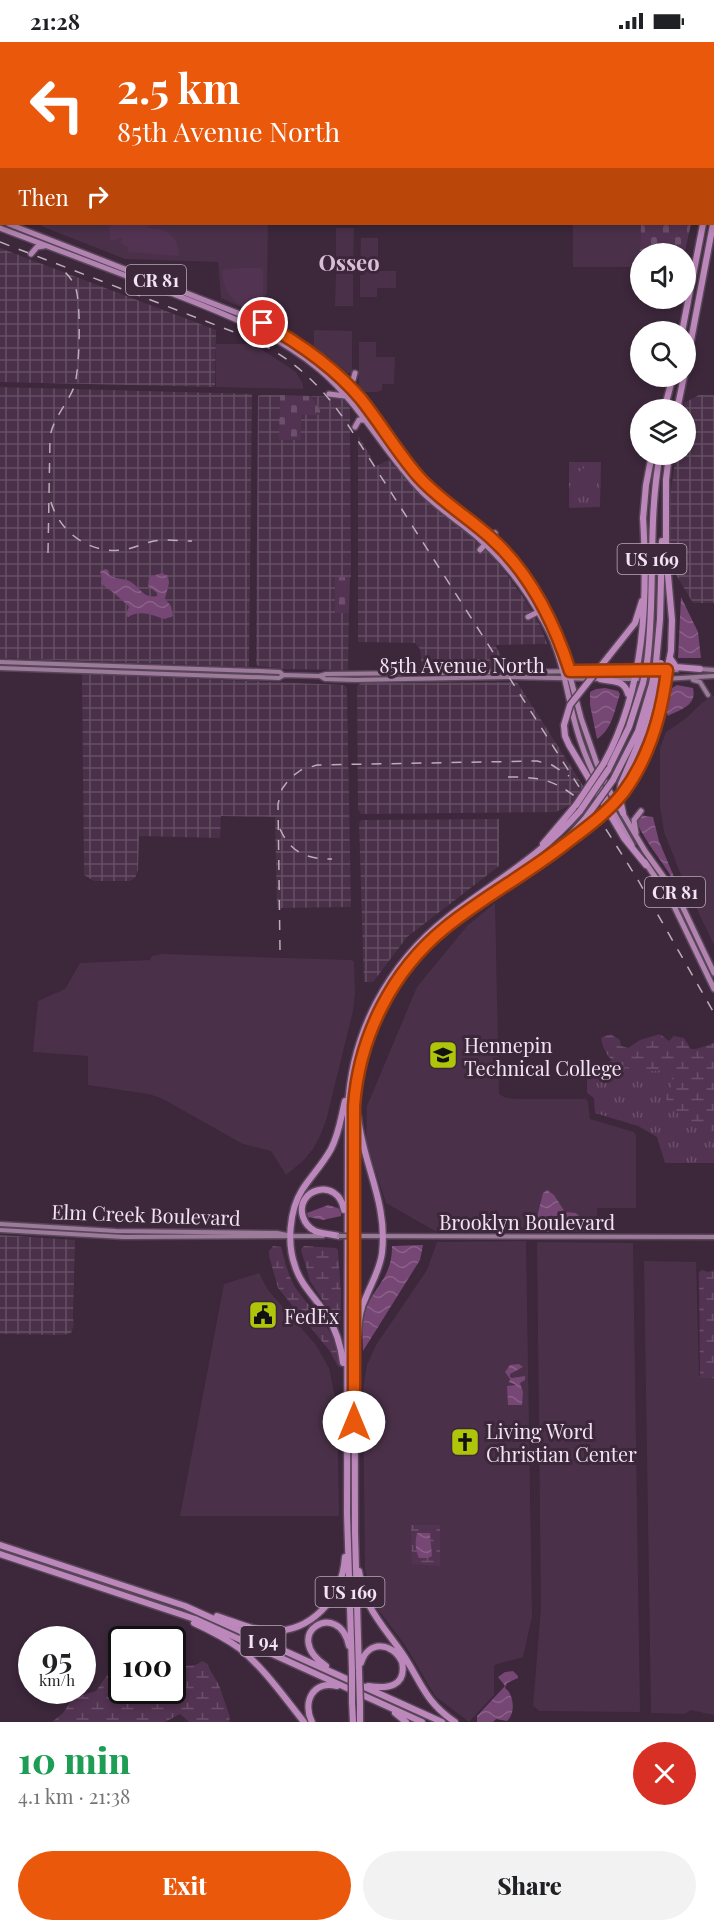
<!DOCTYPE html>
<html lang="en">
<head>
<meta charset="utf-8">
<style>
	body { margin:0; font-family:"Playfair Display",serif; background:#f2f2f2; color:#202124; height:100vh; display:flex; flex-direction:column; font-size:22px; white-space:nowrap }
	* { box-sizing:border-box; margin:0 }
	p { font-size:20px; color:#757577 }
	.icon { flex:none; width:33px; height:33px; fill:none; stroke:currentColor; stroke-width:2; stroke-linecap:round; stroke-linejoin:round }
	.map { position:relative; height:1680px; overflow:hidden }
	.side { display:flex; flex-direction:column; background:#fff; flex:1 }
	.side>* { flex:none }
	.banner { position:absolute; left:0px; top:0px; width:714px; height:183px; box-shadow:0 3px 9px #0003; background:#ea580c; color:#fff; overflow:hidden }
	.buttons { position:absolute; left:630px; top:201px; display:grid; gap:12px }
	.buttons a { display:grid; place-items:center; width:66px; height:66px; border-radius:50%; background:#fff; box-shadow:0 3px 9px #0003; font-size:30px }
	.speed { position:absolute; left:18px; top:1584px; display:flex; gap:12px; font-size:30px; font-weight:700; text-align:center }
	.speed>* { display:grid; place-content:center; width:78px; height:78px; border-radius:50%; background:#fff; box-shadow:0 3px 9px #0003; line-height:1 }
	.speed small { font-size:15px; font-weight:400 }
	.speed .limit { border:3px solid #111; border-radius:9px; background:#fff; color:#111 }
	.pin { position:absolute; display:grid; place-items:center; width:51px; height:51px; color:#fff; margin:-26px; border:3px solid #fff; border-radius:50%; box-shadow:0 2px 6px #0007 }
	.me { position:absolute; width:66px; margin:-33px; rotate:0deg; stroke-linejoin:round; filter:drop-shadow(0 0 4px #0008) }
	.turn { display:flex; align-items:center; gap:21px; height:126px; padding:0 18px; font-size:27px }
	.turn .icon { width:78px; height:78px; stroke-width:2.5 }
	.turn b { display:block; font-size:42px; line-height:51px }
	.then { display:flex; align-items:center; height:57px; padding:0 18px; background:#0003; gap:12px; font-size:22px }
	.round { display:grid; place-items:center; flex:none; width:63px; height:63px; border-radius:32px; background:#f2f2f2 }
	.summary { display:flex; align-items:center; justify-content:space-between; height:102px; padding:0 18px }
	h1 { font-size:36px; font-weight:800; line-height:45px; color:#1e9e55 }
	.cta { display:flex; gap:12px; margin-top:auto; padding:12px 18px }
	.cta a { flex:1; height:69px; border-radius:36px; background:#ea580c; color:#fff; font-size:24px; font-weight:800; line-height:69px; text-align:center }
	.cta a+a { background:#f2f2f2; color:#202124 }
	.status { display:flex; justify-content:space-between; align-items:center; height:42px; padding:0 30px; background:#fff; direction:ltr }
	.status svg { height:16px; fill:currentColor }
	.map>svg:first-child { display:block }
	.built { fill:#4a3149 }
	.industrial { fill:url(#industrial-grid) }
	.grass { fill:url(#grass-tufts) }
	.wetland { fill:url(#wetland-marsh) }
	.cemetery { fill:url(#cemetery-stones) }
	.pitch { fill:#533352 }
	.water { fill:url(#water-waves) }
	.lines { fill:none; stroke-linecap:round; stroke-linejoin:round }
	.secondary-casing { stroke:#584658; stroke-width:7 }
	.trunk-casing { stroke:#584658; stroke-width:8 }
	.motorway-casing { stroke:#584658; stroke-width:9 }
	.secondary { stroke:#9b7a9a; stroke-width:4 }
	.trunk { stroke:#b283b1; stroke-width:5 }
	.motorway { stroke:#bc87ba; stroke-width:6 }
	.rail { stroke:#bdadbc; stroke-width:1.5; stroke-dasharray:10 10; stroke-linecap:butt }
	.secondary-bridge-casing { stroke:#584658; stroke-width:7; stroke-linecap:butt }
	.motorway-bridge-casing { stroke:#584658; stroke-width:9; stroke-linecap:butt }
	.secondary-bridge { stroke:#9b7a9a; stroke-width:4 }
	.motorway-bridge { stroke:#bc87ba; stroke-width:6 }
	.route-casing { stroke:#983908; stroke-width:15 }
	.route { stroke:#ea580c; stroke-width:10 }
	.labels { text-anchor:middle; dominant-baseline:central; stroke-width:6; stroke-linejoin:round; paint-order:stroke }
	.shield { fill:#3c273b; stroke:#bbabba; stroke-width:1.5 }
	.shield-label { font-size:18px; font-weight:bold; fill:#f1e3f0 }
	.street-label { font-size:20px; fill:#f1e3f0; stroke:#3c273b }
	.poi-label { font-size:20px; fill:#f1e3f0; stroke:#3c273b; text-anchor:start }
	.quarter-label { font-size:22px; font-weight:bold; fill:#d9bed7; stroke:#3c273b }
</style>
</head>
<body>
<div class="status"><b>21:28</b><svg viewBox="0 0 49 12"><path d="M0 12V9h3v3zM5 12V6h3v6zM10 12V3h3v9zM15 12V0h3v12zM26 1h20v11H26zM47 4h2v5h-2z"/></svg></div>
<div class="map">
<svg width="714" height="1680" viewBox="0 0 714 1680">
	<defs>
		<pattern id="industrial-grid" width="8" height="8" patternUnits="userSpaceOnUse" patternTransform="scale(1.5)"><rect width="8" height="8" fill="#4a3149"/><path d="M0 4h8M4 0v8" fill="none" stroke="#654f64"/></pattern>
		<pattern id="grass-tufts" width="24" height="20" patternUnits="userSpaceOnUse" patternTransform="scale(1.5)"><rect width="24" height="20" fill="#533352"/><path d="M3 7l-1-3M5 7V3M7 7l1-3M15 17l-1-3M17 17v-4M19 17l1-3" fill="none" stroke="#6c506b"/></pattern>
		<pattern id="wetland-marsh" width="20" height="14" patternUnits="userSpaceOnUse" patternTransform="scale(1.5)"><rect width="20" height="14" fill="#533352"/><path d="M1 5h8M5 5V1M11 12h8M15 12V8" fill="none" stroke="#6c506b"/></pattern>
		<pattern id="cemetery-stones" width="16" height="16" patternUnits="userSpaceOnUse" patternTransform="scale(1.5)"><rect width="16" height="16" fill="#533352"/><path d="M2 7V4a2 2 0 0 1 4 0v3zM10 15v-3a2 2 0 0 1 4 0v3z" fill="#6c506b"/></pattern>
		<pattern id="water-waves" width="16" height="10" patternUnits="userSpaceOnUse" patternTransform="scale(1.5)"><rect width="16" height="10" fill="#764674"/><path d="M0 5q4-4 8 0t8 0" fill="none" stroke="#8a6188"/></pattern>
	</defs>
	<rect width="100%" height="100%" fill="#3c273b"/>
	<!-- built -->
	<path class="built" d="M 41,182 L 268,182 L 267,252 L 254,271 L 221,256 L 218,220 L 125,217 L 41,184 Z
		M 573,182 L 641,182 L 640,225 L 573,225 Z
		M 336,186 L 354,186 L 353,222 L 336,221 Z
		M 361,196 L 378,196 L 378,222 L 360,222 Z
		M 336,228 L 353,228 L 353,264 L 335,264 Z
		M 364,229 L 396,229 L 396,246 L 377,246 L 377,255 L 360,255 L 360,233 L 364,233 Z
		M 314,288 L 352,289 L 352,331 L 347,331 L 326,313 L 319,312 L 311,307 L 314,302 Z
		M 359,300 L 376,300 L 376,315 L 395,315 L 394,342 L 382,342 L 382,348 L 377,350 L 365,350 L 359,344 Z
		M 216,302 L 248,302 L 261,307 L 296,330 L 303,342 L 303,347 L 216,345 Z
		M 714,653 L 714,903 L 683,838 L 664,790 L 660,764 L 660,706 L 666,690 L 685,677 L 702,661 Z
		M 495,861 L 499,1052 L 506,1056 L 522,1057 L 586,1057 L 588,1060 L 590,1077 L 634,1090 L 636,1094 L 636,1166 L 597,1166 L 597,1190 L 435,1189 L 386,1161 L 366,1100 L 367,1064 L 417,945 L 467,884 Z
		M 162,912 L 350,918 L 354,919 L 355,952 L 353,969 L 327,1075 L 321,1092 L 313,1107 L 303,1119 L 286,1133 L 271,1109 L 243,1102 L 161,1056 L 148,1052 L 88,1043 L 88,1014 L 33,1010 L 38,959 L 65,947 L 80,921 L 150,918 L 152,914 Z
		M 526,1199 L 532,1575 L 523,1615 L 494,1623 L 494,1653 L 469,1680 L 435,1654 L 405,1603 L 377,1566 L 365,1528 L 363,1347 L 367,1323 L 376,1303 L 427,1228 L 437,1200 Z
		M 537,1200 L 633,1201 L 640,1670 L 540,1669 L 533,1664 L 541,1566 Z
		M 644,1219 L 696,1220 L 699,1334 L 714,1334 L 714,1673 L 691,1668 L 685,1672 L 651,1671 Z
		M 259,1231 L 268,1248 L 316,1303 L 329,1326 L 337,1364 L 339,1474 L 180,1474 L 224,1242 Z"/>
	<!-- industrial -->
	<path class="industrial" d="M 0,206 L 216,288 L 215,345 L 0,340 Z
		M 0,345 L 252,352 L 249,625 L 0,616 Z
		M 260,353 L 280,353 L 280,398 L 301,373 L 320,368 L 311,354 L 343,355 L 350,366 L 351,535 L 335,535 L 335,570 L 349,571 L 348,628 L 284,627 L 258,624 L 256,622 L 258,354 Z
		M 699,353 L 714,353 L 714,561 L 693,561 L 675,531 L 669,510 L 669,463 L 676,413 L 686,412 L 684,361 Z
		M 358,393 L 376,424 L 389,418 L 422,455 L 476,499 L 497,519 L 523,555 L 540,583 L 547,602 L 495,603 L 509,627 L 425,629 L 422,628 L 420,607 L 415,601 L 358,600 Z
		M 82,632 L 344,643 L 347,646 L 351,865 L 277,866 L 275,775 L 221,774 L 220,796 L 139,794 L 138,828 L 135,836 L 130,839 L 94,839 L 84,833 Z
		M 517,640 L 584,745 L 570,763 L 556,770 L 361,772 L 358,768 L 357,644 L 361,641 Z
		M 499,777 L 499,824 L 407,895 L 373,940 L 364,940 L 359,782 L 361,778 Z
		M 0,1193 L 75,1198 L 73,1276 L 74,1283 L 71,1291 L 63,1293 L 0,1292 Z"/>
	<!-- grass -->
	<path class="grass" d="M 569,420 L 601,420 L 600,465 L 569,466 Z
		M 622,1014 L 714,1014 L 714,1121 L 665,1121 L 657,1095 L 638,1084 L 595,1071 L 594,1056 L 587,1051 L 587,1029 Z"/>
	<!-- wetland -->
	<path class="wetland" d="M 611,992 L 620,998 L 621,1004 L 628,1006 L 640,998 L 660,992 L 669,999 L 674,994 L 684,996 L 691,1007 L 696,1007 L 714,1001 L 714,1089 L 689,1084 L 667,1059 L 665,1055 C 673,1045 674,1039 669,1028 C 639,1031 607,1031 601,996 Z
		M 273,1204 L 281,1205 C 285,1219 288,1233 295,1245 C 313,1272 341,1290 339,1326 L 329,1308 L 278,1246 L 269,1214 L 269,1209 Z
		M 304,1204 L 336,1206 L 338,1208 L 341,1252 L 340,1285 L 310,1239 L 302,1211 L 301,1207 Z
		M 702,1228 L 708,1230 L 714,1228 L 714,1336 L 700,1336 L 699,1230 Z
		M 411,1483 L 440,1483 L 440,1524 L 412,1522 Z
		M 202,1619 L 208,1622 L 209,1626 L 219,1643 L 230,1675 L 229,1680 L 189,1680 L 180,1672 L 165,1680 L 52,1680 L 63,1671 L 73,1656 L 96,1649 L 112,1626 L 121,1629 L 122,1648 L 172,1648 L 173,1624 C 183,1622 193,1627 202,1619 Z"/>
	<!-- cemetery -->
	<path class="cemetery" d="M 641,182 L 691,182 L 685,209 L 640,209 Z
		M 280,353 L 311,354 L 320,368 L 320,373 L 301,373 L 301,398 L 279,398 Z
		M 335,535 L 350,535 L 349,571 L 335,571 Z"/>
	<!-- pitch -->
	<path class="pitch" d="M 109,182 L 150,182 L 148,186 C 166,186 179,194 179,214 L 128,210 L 128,205 L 120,201 L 123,195 L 110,199 Z
		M 242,226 L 261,226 L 263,228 L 263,256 L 256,267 C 233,266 223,248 222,228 Z
		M 597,423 L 597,443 L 594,446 L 574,444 C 576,429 583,424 597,423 Z"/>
	<!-- water -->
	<path class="water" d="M 105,527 L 108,528 L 110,534 C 117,537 124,536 131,540 C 141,546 143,557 157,554 L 157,551 L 148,544 L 149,535 L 162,531 L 168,534 L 169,541 L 165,557 L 171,564 L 173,574 L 165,577 C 153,574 141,567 128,575 L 126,572 L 129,565 C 126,561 106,544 101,542 L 102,535 L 100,530 Z
		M 681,555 L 698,590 L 701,616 L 678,616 Z
		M 677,643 L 693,646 C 697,664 681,667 668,674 L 666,669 L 672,646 Z
		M 605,646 L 618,649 L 620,652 C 615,667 612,688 597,697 L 590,663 L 590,650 L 596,647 Z
		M 640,773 L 653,775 L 659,799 L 675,837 L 672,836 C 661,817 646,801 637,781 Z
		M 547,1148 L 554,1153 L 565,1170 L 576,1171 L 579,1174 L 578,1177 L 558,1181 L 553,1190 L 547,1190 L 543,1181 L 536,1179 L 543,1151 Z
		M 328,1163 L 338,1166 L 341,1169 L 341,1174 L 323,1178 L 308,1175 L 307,1171 Z
		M 423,1203 L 420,1218 L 363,1309 C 363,1298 361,1285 364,1275 C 370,1245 392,1240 392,1204 Z
		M 510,1323 L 519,1322 L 523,1325 L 510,1332 L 510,1335 L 512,1336 L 525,1334 L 525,1338 L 520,1341 L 523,1350 L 522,1363 L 508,1363 L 507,1344 L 516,1343 L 509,1340 L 510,1337 L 505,1330 Z
		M 417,1491 L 430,1491 L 432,1514 L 428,1516 L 419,1516 C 415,1508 415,1499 417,1491 Z
		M 513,1629 L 518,1634 L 518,1636 L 507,1641 L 505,1646 C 514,1652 516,1671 507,1679 L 496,1677 L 493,1680 L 477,1680 L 477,1674 L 505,1644 L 498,1635 L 505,1630 Z"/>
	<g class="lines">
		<!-- secondary casing -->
		<g class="secondary-casing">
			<path id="secondary" d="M 0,620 L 259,629 L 280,630 L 283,633
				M 0,626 L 279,636 L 284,633 L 319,634 L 326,632 L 677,628
				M 700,627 L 714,628
				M 320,634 L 325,637 L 355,638 L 507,635 L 602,637
				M 613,637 L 653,637
				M 664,637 L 714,634
				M 693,638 L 700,640 L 708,653
				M 0,1182 L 116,1189 L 277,1191 L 287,1193
				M 0,1188 L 124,1195 L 323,1194
				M 361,1194 L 714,1195"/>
		</g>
		<!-- trunk casing -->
		<g class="trunk-casing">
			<path id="trunk" d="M 0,178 L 2,179
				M 9,182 L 263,281 L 309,309 L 355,350 L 418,434 L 433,449 L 492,497 L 515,522 L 532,545 L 563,608 L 581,676 L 597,722 L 609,748 L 645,809 L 678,855 L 714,931
				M 0,186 C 51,205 102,225 153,244 C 211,267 271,287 320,328 C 362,364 384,411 422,450 C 438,466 458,479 476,494 C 504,518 528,550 545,582 C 565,618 567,660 580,698 C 592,735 613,769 632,803
				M 31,212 L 37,205 L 44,204
				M 345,338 L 349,339 L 353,338 L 355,331
				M 329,352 L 345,354
				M 355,385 L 359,378 L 366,378
				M 480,508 L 495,491
				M 528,575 L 540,569
				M 636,791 L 634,778 L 641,769
				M 645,820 L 671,858 L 714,947"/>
		</g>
		<!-- motorway casing -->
		<g class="motorway-casing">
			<path id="motorway" d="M 705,0 L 705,2
				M 673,2 L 679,2
				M 712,36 L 714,44
				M 712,63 L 714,85
				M 712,130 L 714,119
				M 682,290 L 703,182
				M 686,325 L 714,177
				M 664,368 L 673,334
				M 677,368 L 684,334
				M 666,438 L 669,412
				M 643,477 L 646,443 L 652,412
				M 608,615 L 635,581 L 642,559
				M 670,616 L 676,625 L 700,627
				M 647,621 C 656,552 647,482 660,412
				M 656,621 L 660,577 L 662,499
				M 600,637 C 613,640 624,637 628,652
				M 564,683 L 565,694 L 569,703 L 624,796 L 646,823
				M 604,721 C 645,646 648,558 643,475
				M 608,728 L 629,685 L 643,641
				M 613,738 L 638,689 L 652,642
				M 623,750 L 645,713 L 658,672 L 671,609 L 672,578 L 666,511 L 666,437
				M 623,771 L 619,753 L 621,742 L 644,688 L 657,641
				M 567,797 L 585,777
				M 543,802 L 576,763
				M 358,1075 C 363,1122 388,1161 382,1211 C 380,1227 372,1240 366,1255 C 360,1266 359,1278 358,1291
				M 339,1194 C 332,1192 322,1192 315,1189 C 309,1186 305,1181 303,1175 C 294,1147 338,1134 344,1168
				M 343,1321 C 341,1304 337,1289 327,1274 C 317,1257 301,1244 295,1224 C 287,1202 289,1169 302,1148 C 311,1134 323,1122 331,1107 C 339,1092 341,1075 345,1059
				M 0,1503 L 185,1564 L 442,1680
				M 0,1512 L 195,1577 L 422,1680
				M 359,1529 C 364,1566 382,1582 402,1611 C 421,1639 424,1659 455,1680
				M 217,1574 C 233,1579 249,1587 266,1589 C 311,1592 342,1557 345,1515
				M 194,1581 C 209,1588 225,1596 239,1606 C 264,1626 284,1655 304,1680
				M 361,1621 C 368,1598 393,1600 402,1620 C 407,1645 387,1647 368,1644
				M 326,1624 C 279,1592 339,1556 349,1604
				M 352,1628 L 347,1472 L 348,1067 C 351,991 388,922 448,875 C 494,840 542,813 580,769
				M 359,1630 L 355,1491 L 354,1069 C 357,998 391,930 446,885 C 474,863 505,846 534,826 C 553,813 571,798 589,784
				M 352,1660 L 353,1680
				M 360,1663 L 360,1680
				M 395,1671 L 406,1680
				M 312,1680 C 302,1660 313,1638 337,1644"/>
		</g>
		<!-- secondary -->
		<use href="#secondary" class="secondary"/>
		<!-- trunk -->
		<use href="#trunk" class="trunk"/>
		<!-- motorway -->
		<use href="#motorway" class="motorway"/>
		<!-- rail -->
		<path class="rail" d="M 0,200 L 252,297 C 294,317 323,345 348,383 L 597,773 L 638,838 L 714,971
			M 51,460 C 60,491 90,512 123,508 C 134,506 144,501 154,499 C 167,497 180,499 192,499
			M 48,511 L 50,395 C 53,376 67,363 74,345 C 80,328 81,264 76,247 C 73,238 67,231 59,225
			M 508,735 C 546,735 557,739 587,764
			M 280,787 C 290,810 308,818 332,817
			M 280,908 L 278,762 L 282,747 L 290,736 L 301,728 L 317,723 L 537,719 L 552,723 L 569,734"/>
		<!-- secondary-bridge casing -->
		<g class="secondary-bridge-casing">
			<path id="secondary-bridge" d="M 339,1194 L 361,1194"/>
		</g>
		<!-- motorway-bridge casing -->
		<g class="motorway-bridge-casing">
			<path id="motorway-bridge" d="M 643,641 L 647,621
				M 657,641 L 661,621
				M 652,642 L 656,621
				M 564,683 L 570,663 L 608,615
				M 576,763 L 604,721
				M 580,769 L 608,728
				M 585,777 L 613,738
				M 589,784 L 623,750
				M 352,1628 L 352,1660
				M 359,1630 L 360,1663"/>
		</g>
		<!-- secondary-bridge -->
		<use href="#secondary-bridge" class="secondary-bridge"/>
		<!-- motorway-bridge -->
		<use href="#motorway-bridge" class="motorway-bridge"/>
	</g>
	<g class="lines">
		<!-- route casing -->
		<g class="route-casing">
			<path id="route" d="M 263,281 C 299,301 334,325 361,357 C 381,382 397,410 418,434 C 439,458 468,475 491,496 C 530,531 554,580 570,629 L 667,628 C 662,671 649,716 623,751 C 607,771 585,787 565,802 C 527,832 483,855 445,886 C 392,929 359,995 354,1064 L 354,1380"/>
		</g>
		<!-- route -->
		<use href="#route" class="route"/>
	</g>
	<!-- icons -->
	<defs>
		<g id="university-square" transform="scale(1.5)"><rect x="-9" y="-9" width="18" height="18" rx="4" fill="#aec509" stroke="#3c273b"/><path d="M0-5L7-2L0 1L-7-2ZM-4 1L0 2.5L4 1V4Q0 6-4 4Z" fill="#111"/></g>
		<g id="civic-square" transform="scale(1.5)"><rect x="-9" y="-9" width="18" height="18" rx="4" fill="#aec509" stroke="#3c273b"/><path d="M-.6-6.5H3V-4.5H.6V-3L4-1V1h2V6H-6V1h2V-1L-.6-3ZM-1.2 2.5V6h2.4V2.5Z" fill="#111"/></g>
		<g id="church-square" transform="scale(1.5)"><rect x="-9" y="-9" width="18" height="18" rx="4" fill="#aec509" stroke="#3c273b"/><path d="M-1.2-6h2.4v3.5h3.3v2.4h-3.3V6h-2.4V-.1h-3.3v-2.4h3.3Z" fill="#111"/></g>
	</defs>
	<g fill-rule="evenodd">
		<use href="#university-square" x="443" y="1013"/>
		<use href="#civic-square" x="263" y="1273"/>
		<use href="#church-square" x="465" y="1400"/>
	</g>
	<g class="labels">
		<!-- shield labels -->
		<g class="shield">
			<rect x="126" y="223" width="60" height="30" rx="4.5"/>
			<rect x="617.5" y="502" width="69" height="30" rx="4.5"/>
			<rect x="645" y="835" width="60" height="30" rx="4.5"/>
			<rect x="315.5" y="1535" width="69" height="30" rx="4.5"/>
			<rect x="240.5" y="1584" width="45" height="30" rx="4.5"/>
		</g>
		<g class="shield-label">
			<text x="156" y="238">CR 81</text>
			<text x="652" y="517">US 169</text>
			<text x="675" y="850">CR 81</text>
			<text x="350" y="1550">US 169</text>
			<text x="263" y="1599">I 94</text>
		</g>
		<!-- street labels -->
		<g class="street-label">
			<text x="462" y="622">85th Avenue North</text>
			<text transform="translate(146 1172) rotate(2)">Elm Creek Boulevard</text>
			<text x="527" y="1179">Brooklyn Boulevard</text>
		</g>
		<!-- poi labels -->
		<g class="poi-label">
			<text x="464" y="1002">Hennepin<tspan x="464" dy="23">Technical College</tspan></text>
			<text x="284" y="1273">FedEx</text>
			<text x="486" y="1388">Living Word<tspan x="486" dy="23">Christian Center</tspan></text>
		</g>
		<!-- quarter labels -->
		<g class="quarter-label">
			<text x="349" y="220">Osseo</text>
		</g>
	</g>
</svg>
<div class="buttons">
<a><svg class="icon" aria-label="sound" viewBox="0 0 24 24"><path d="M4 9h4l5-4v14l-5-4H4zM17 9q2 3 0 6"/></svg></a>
<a><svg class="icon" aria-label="search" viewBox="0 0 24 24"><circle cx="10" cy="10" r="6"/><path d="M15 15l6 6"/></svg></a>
<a><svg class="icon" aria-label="layers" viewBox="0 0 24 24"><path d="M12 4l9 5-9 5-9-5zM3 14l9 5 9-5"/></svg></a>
</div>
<div class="speed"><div>95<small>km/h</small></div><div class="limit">100</div></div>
<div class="pin" style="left:263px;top:281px;background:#d93025"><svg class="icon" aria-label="arrive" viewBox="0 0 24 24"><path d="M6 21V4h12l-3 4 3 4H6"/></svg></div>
<svg class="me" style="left:354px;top:1380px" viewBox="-20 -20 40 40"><circle r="19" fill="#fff"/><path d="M0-13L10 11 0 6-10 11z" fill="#ea580c"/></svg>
<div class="banner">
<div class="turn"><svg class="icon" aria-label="left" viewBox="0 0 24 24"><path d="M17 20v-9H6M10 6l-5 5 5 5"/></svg><div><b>2.5 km</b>85th Avenue North</div></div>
<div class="then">Then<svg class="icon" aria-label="right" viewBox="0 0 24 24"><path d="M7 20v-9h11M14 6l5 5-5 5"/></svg></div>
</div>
</div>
<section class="side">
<div class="summary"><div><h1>10 min</h1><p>4.1 km · 21:38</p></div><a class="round" style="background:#d93025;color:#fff"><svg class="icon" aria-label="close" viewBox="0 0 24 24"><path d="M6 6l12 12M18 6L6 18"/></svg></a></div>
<div class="cta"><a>Exit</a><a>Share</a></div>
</section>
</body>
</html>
